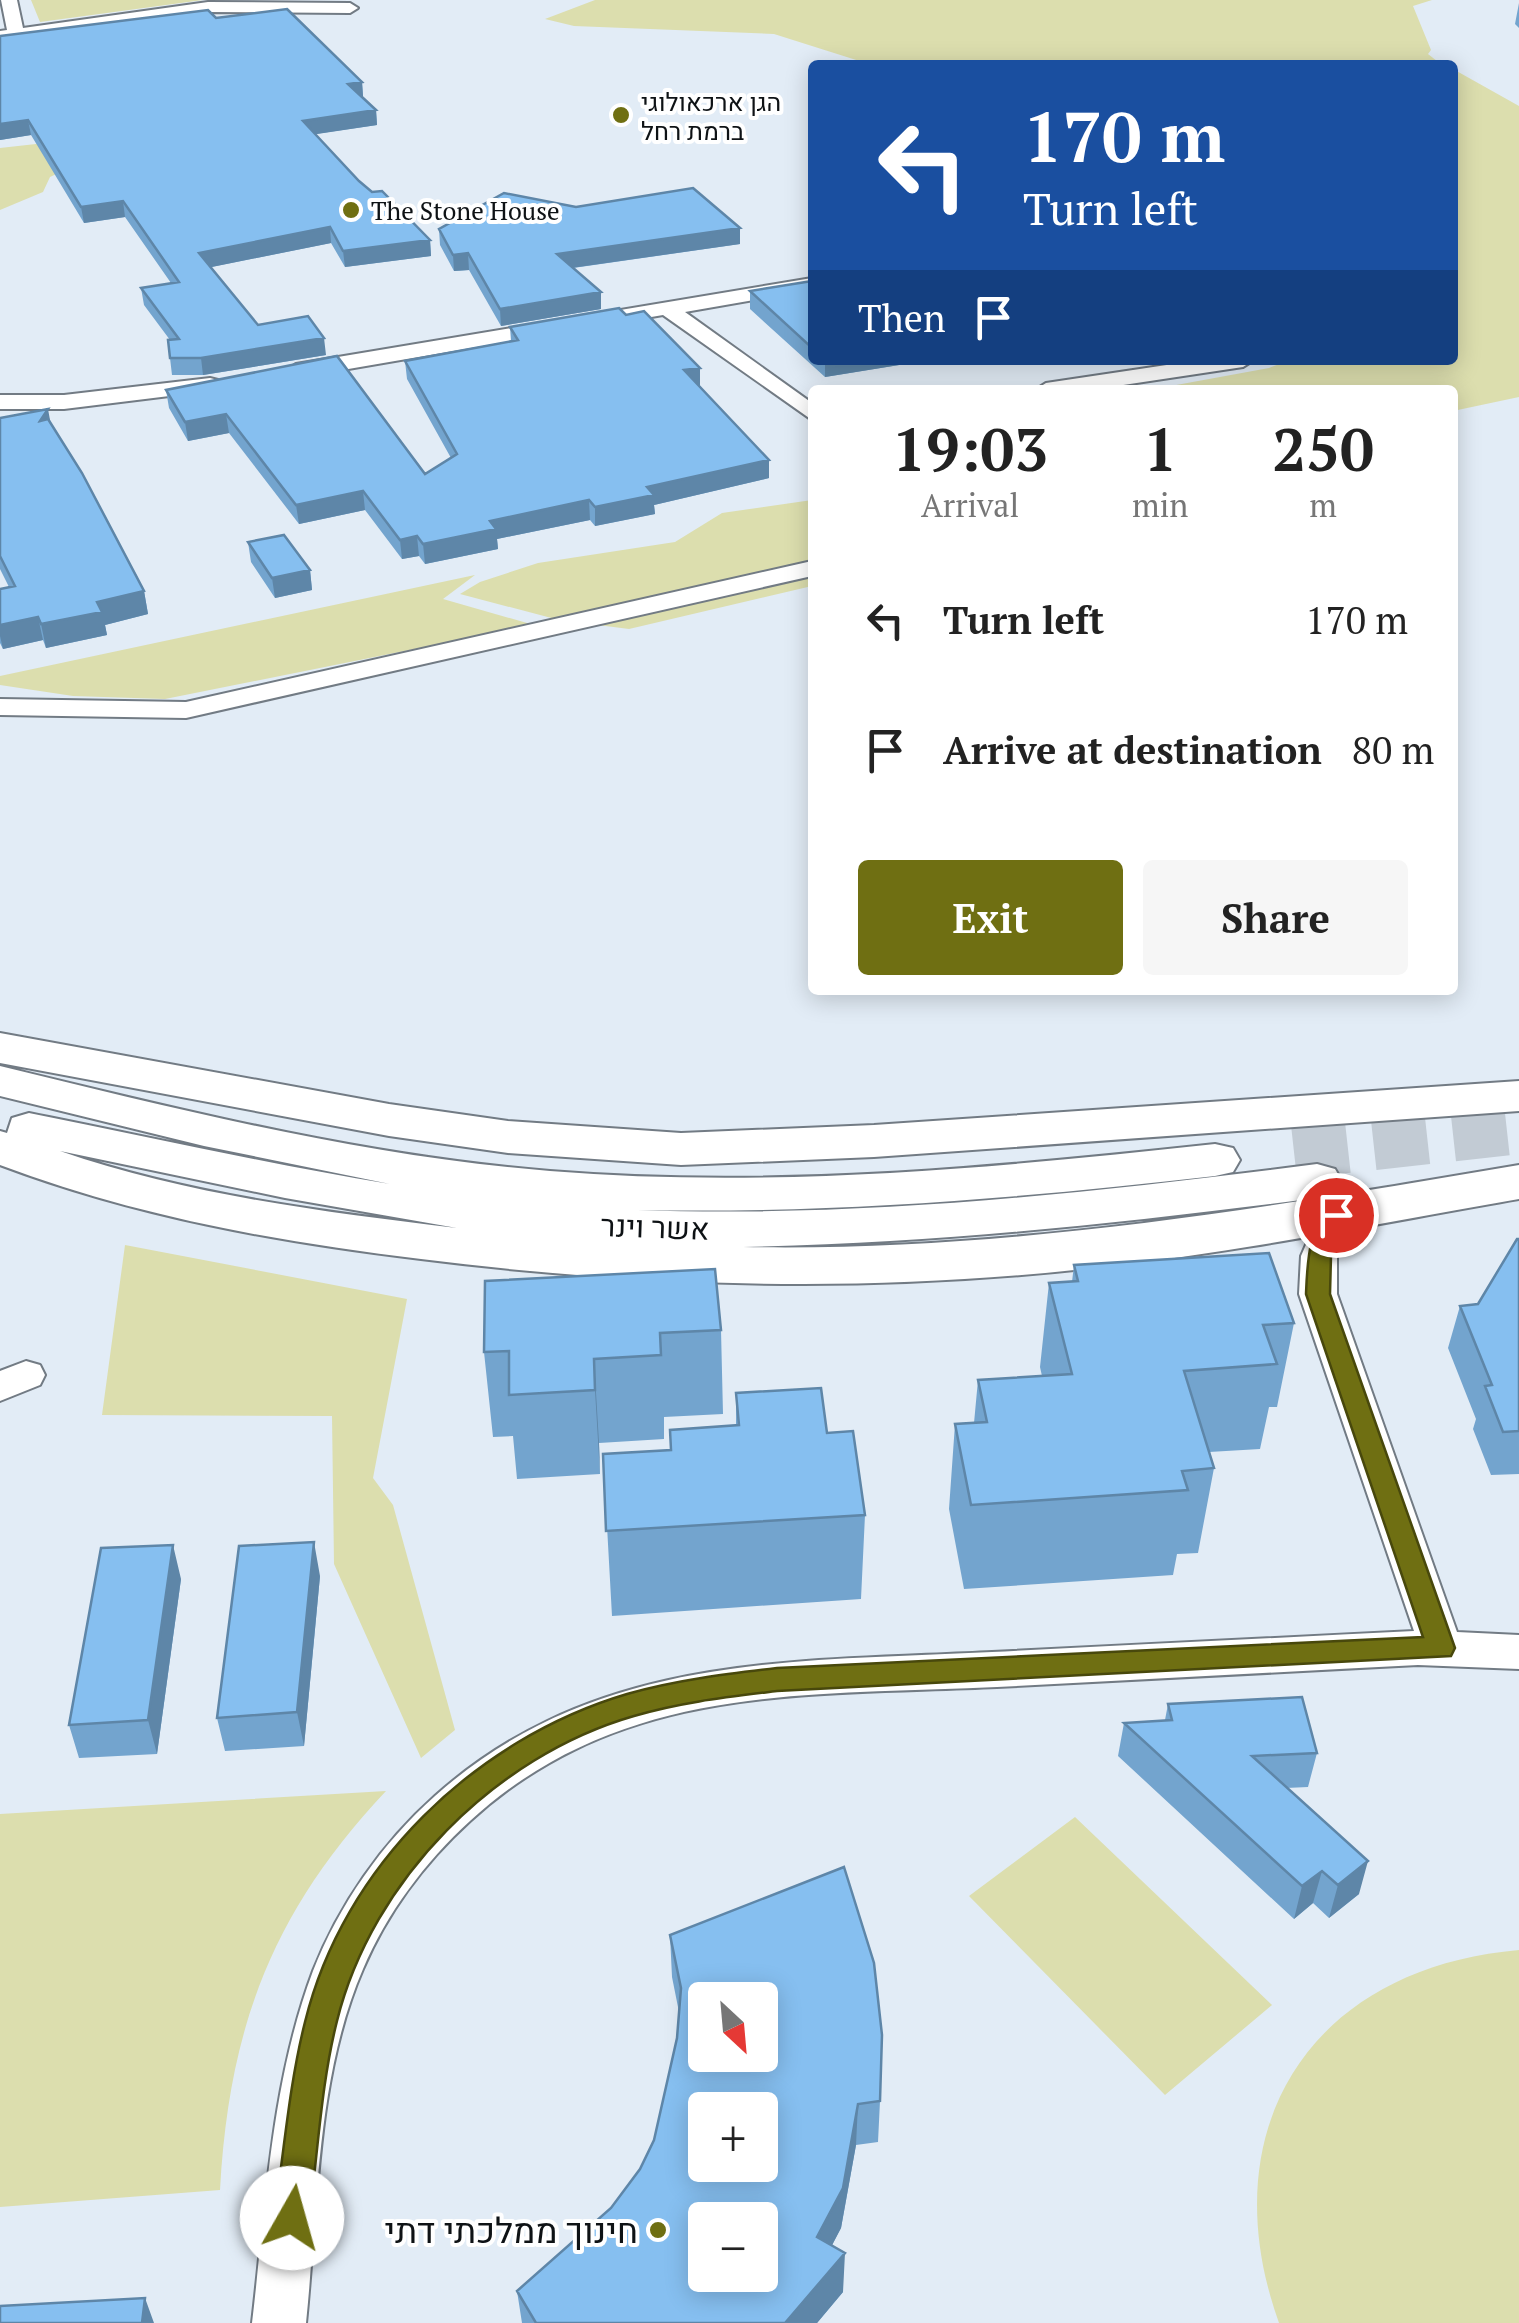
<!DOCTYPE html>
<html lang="en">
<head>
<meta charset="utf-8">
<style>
	body { margin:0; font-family:"PT Serif",Heebo,serif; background:#f6f6f6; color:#222; height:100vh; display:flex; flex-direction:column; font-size:38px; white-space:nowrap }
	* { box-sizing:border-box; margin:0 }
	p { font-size:32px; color:#767676 }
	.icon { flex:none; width:55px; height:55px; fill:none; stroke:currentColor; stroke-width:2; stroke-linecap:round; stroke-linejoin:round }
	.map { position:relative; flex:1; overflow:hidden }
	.sheet { position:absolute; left:808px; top:385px; width:650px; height:610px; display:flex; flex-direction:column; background:#fff; border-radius:10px; box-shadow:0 5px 25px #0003 }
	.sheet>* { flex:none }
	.top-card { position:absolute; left:808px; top:60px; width:650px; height:305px; border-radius:10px; box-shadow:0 5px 25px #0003; background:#1a4fa0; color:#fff; overflow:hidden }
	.needle { width:65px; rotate:154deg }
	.controls { position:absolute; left:688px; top:1982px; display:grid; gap:20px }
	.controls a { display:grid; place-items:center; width:90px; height:90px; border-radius:10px; background:#fff; box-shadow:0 5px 25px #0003; font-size:50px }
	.pin { position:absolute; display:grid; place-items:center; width:85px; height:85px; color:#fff; margin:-42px; border:5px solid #fff; border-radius:50%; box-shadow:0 2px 10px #0007 }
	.me { position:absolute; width:110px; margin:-55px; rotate:7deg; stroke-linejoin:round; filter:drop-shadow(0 0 8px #0008) }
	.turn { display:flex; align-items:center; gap:35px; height:210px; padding:0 50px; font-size:45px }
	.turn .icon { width:130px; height:130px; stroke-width:2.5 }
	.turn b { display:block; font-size:70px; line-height:85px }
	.then { display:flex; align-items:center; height:95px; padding:0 50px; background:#0003; gap:20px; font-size:38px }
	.eta { display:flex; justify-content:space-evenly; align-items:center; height:170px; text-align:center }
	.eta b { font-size:60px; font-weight:800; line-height:70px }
	.primary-button { display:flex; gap:20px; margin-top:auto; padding:20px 50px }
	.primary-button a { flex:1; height:115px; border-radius:10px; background:#6f6f12; color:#fff; font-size:40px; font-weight:800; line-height:115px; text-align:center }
	.primary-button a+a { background:#f6f6f6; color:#222 }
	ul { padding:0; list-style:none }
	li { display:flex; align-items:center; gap:30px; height:130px; padding:0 50px }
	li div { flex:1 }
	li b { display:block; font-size:38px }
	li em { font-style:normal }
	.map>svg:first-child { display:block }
	.green { fill:#dcdeae }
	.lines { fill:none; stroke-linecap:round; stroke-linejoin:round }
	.secondary-tunnel { stroke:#c2cbd4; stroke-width:54; stroke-dasharray:54 26; stroke-linecap:butt }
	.street-casing { stroke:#727b84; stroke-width:4 }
	.secondary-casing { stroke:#727b84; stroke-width:4 }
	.street { fill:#fff; fill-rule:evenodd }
	.secondary { fill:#fff; fill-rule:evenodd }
	.wall { fill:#73a4ce }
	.shaded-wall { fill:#5e86a8 }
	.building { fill:#86bff0; stroke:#5e86a8; stroke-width:2.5; fill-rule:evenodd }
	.route { fill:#6f6f12; stroke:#48480c; stroke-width:2.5 }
	.poi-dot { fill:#6f6f12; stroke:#fff; stroke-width:4 }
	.labels { text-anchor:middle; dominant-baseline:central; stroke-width:8; stroke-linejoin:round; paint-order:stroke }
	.far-poi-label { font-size:25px; fill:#0e1215; stroke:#fff; text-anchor:start }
	.street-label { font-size:30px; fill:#0e1215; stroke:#fff }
	.near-poi-label { font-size:35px; fill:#0e1215; stroke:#fff; text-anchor:end }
</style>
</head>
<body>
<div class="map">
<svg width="1519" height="2323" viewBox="0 0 1519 2323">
	<rect width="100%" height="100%" fill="#e2ecf6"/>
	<!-- green -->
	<path class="green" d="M 31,0 L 203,0 L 40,22 Z
		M 595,0 L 1432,0 L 1413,6 L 1431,50 L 1428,54 L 1442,65 L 872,65 L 774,34 L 574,26 L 545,19 Z
		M 1453,69 L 1519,106 L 1519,397 L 1453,411 L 1452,390 L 1149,390 L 1269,368 L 1290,360 L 1452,360 Z
		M 72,140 L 71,167 L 50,177 L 43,192 L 0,210 L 0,148 Z
		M 812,500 L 812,586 L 629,629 L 559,620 L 460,594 L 480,582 L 538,563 L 675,542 L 722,513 Z
		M 475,575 L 443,599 L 534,625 L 165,699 L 73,696 L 0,685 L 0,676 Z
		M 125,1245 L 407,1299 L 373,1478 L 393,1505 L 455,1730 L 421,1758 L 334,1564 L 332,1416 L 102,1415 Z
		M 386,1791 C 273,1911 229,2026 220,2190 L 0,2207 L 0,1814 Z
		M 1075,1817 L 1272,2005 L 1165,2095 L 969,1896 Z
		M 1519,1950 L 1519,2323 L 1279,2323 C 1209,2128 1311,1968 1519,1950 Z"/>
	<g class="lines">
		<!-- secondary-tunnel -->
		<path class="secondary-tunnel" d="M 1294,1152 L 1519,1127"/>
		<!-- street casing -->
		<g class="street-casing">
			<path id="street" d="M 1,0 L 17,0 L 23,28 L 208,2 L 350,3 L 358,8 L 350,13 L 208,12 L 0,41 L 0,31 L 7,30 Z
				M 812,278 L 812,290 L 685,312 L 812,403 L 812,420 L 663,315 L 296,378 L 285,371 L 296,364 Z
				M 1200,360 L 1254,360 L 1243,367 L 1090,390 L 1035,390 L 1046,383 Z
				M 210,378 L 218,380 L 218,390 L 64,409 L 0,409 L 0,395 L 64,395 Z
				M 812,561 L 812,576 L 186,718 L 0,715 L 0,699 L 186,702 Z
				M 1336,1203 L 1349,1206 L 1354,1215 L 1337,1256 L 1337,1294 L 1457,1632 L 1519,1635 L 1519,1669 L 1418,1665 C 1278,1672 1138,1680 997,1687 C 805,1696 622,1682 470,1821 C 425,1862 387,1913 363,1969 C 316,2077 318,2208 306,2323 L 252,2323 C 266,2205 271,2083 313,1971 C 339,1905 382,1843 435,1796 C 595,1653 791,1662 992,1652 C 1132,1645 1273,1638 1414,1631 L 1299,1294 L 1301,1256 L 1323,1206 Z
				M 26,1361 L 40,1365 L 45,1375 L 40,1385 L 0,1401 L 0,1371 Z"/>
		</g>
		<!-- secondary casing -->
		<g class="secondary-casing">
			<path id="secondary" d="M 0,1033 L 389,1104 L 508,1121 L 681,1133 L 874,1125 L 1519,1081 L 1519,1111 L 874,1157 L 681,1165 L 508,1153 L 389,1136 L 0,1063 Z
				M 0,1066 C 181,1110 363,1156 550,1171 C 772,1189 994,1168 1215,1144 L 1233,1148 L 1240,1160 L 1233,1172 L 1215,1176 C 1023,1198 831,1214 637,1210 C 865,1218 1091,1193 1317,1164 L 1335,1169 L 1342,1181 L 1335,1193 L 1317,1198 C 1126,1223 936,1243 743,1247 C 1006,1252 1260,1209 1519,1165 L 1519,1199 C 1375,1224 1230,1254 1084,1269 C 864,1293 641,1287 421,1259 C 278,1242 135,1216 0,1165 L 0,1131 L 7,1133 L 12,1118 L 29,1113 C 149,1137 269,1164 390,1184 L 204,1146 L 0,1096 ZM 60,1151 L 285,1198 L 457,1228 C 324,1212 188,1195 60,1151 Z"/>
		</g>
		<!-- street -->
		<use href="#street" class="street"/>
		<!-- secondary -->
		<use href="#secondary" class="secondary"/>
	</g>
	<!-- wall -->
	<path class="wall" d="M 1519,3 L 1519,28 L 1515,24 Z
		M 216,18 L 362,82 L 363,96 L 362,97 L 376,110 L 377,125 L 315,134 L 359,181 L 430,240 L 431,256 L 345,267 L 331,243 L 211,267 L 258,325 L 326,355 L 203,375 L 172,375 L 170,358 L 170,340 L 144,305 L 141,288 L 171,283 L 125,217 L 84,223 L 31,135 L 0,140 L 0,36 Z
		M 439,229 L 740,244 L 573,268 L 601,292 L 601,309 L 501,326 L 469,270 L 454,271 L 440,245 Z
		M 812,281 L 812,360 L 930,360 L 825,377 L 750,309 L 750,291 Z
		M 510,327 L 700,386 L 699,386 L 769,460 L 769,478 L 654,505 L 655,514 L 595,526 L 590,520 L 497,539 L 498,549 L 425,564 L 419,556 L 402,559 L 365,510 L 299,524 L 229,433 L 188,441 L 169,408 L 166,390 L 425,474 L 451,458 L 407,379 L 405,361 L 511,341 Z
		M 0,418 L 50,423 L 144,591 L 148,614 L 105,625 L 107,635 L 46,648 L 43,640 L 3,649 L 0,643 L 0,589 L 9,587 L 0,569 Z
		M 248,542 L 310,570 L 312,590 L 275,598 L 251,562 Z
		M 1519,1239 L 1519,1474 L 1491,1475 L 1473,1429 L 1476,1419 L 1448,1348 L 1460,1306 L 1478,1304 Z
		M 1074,1265 L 1294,1323 L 1277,1407 L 1269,1407 L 1260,1449 L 1209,1452 L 1214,1468 L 1198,1553 L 1177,1554 L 1173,1575 L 964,1589 L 949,1509 L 955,1424 L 974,1423 L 978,1380 L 1042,1376 L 1040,1367 L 1049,1283 L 1072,1282 Z
		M 485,1281 L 721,1330 L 723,1414 L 664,1417 L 664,1439 L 599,1443 L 600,1474 L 517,1479 L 513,1436 L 493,1437 L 484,1352 Z
		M 736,1393 L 865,1515 L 861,1599 L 612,1616 L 603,1454 L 670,1450 L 736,1426 Z
		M 320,1576 L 304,1746 L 225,1751 L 217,1718 Z
		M 181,1579 L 157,1754 L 79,1758 L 69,1725 Z
		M 1168,1704 L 1317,1753 L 1308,1787 L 1286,1788 L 1359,1894 L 1329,1918 L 1313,1903 L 1294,1919 L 1118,1756 L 1124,1723 L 1165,1720 Z
		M 670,1935 L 880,2101 L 878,2142 L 856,2145 L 841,2228 L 832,2245 L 843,2292 L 817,2323 L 522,2323 L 517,2291 L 611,2208 L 640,2169 L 654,2140 L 677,2038 L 679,2012 L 672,1977 Z"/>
	<!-- shaded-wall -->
	<path class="shaded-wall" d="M 362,82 L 363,96 L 350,98 L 348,84 Z
		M 376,110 L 377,125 L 304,136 L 303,121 Z
		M 28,120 L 31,135 L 0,140 L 0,124 Z
		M 123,201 L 125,217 L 84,223 L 81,207 Z
		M 330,227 L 331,243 L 202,269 L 199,253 Z
		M 740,228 L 740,244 L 557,270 L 557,254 Z
		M 430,240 L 431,256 L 345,267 L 343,251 Z
		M 468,253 L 469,270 L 454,271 L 453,255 Z
		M 601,292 L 601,309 L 501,326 L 500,309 Z
		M 324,338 L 326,355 L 203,375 L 201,358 Z
		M 825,360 L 930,360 L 825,377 Z
		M 700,368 L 700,386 L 685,389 L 684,370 Z
		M 48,409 L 52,431 L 40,421 Z
		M 226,414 L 229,433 L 188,441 L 185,422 Z
		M 769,460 L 769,478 L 654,505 L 655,514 L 595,526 L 595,507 L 647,487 Z
		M 363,491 L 365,510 L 299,524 L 296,505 Z
		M 589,500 L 590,520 L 497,539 L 498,549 L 425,564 L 423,544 L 490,521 Z
		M 417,536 L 419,556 L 402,559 L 400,540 Z
		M 310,570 L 312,590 L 275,598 L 272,578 Z
		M 144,591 L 148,614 L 105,625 L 107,635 L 46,648 L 41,624 L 97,602 Z
		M 38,617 L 43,640 L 3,649 L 0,636 L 0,625 Z
		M 594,1359 L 599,1443 L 600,1474 L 595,1390 Z
		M 314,1542 L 320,1576 L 304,1746 L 297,1712 Z
		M 173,1545 L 181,1579 L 157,1754 L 148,1720 Z
		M 1368,1861 L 1359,1894 L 1329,1918 L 1338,1885 Z
		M 1322,1871 L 1313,1903 L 1294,1919 L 1302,1886 Z
		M 858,2104 L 856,2145 L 841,2228 L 816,2276 L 817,2237 Z
		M 845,2253 L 843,2292 L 817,2323 L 785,2323 Z
		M 145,2298 L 154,2323 L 142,2323 Z"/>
	<!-- building -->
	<path class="building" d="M 287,9 L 362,82 L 348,84 L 376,110 L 303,121 L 359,181 L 372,192 L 382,191 L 430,240 L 343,251 L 330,227 L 199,253 L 258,325 L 308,316 L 324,338 L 201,358 L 170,358 L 168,340 L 179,339 L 141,288 L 179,282 L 123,201 L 81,207 L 28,120 L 0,124 L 0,36 L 208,10 L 216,18 Z
		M 693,188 L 740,228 L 557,254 L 601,292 L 500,309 L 468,253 L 453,255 L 439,229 L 504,193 L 576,207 Z
		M 812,281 L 812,348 L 750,291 Z
		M 619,308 L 626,315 L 644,311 L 700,368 L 684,370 L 769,460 L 647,487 L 654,495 L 595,507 L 589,500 L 490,521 L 496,529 L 423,544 L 417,536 L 400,540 L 363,491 L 296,505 L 226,414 L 185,422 L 166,390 L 337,356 L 425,474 L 457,454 L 405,361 L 518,340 L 510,327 Z
		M 48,409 L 40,421 L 48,419 L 82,473 L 144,591 L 97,602 L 102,612 L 41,624 L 38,617 L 0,625 L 0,589 L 15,586 L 0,556 L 0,418 Z
		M 284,535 L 310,570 L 272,578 L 248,542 Z
		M 1517,1239 L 1519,1239 L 1519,1431 L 1503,1432 L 1485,1386 L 1492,1385 L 1460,1306 L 1478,1304 Z
		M 1269,1253 L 1294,1323 L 1263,1325 L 1277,1364 L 1184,1371 L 1214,1468 L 1182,1471 L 1188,1490 L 971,1505 L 955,1424 L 987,1422 L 978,1380 L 1072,1374 L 1049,1283 L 1078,1281 L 1074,1265 Z
		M 715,1269 L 721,1330 L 660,1333 L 661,1355 L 594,1359 L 595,1390 L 509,1395 L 509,1351 L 484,1352 L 485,1281 Z
		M 821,1388 L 827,1433 L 853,1431 L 865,1515 L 606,1531 L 603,1454 L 671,1450 L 670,1430 L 739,1425 L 736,1393 Z
		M 314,1542 L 297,1712 L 217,1718 L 239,1546 Z
		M 173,1545 L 148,1720 L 69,1725 L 101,1548 Z
		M 1302,1697 L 1317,1753 L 1252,1756 L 1368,1861 L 1338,1885 L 1322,1871 L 1302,1886 L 1124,1723 L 1172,1720 L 1168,1704 Z
		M 844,1867 L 874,1963 L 882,2035 L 880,2101 L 858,2104 L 843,2188 L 817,2237 L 845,2253 L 785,2323 L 536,2323 L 517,2291 L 611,2208 L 640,2169 L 654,2140 L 677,2038 L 681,1988 L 670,1935 ZM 705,2000 L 760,2000 L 760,2055 L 705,2055 ZM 705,2110 L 760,2110 L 760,2165 L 705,2165 ZM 705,2220 L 760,2220 L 760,2275 L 705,2275 Z
		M 145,2298 L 142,2323 L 0,2323 L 0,2306 Z"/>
	<!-- route -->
	<path class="route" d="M 1336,1207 L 1347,1215 L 1331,1256 L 1330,1294 L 1455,1648 L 1451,1656 L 777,1691 C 728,1697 681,1702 634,1716 C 495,1756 372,1880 337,2021 C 321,2084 318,2153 309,2218 L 304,2229 L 292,2234 L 279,2229 L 274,2218 C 284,2153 289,2085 305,2022 C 343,1866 475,1739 627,1694 C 676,1680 726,1674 777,1668 L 1423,1637 L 1306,1294 C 1307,1270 1308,1215 1336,1207 Z"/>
	<!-- markers -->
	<g class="poi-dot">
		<circle cx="621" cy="115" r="10"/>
		<circle cx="351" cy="210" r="10"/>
		<circle cx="658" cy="2230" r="10"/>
	</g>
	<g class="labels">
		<!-- far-poi labels -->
		<g class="far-poi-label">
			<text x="641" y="101">הגן ארכאולוגי<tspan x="641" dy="29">ברמת רחל</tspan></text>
			<text x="371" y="210">The Stone House</text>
		</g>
		<!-- street labels -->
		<g class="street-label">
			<text transform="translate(655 1227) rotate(2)">אשר וינר</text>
		</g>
		<!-- near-poi labels -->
		<g class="near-poi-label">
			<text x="638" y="2230">חינוך ממלכתי דתי</text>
		</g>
	</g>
</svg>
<div class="controls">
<a><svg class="needle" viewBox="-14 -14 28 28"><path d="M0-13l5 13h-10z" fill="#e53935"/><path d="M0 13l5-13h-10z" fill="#767676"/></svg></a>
<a>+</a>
<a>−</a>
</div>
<div class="pin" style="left:1336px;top:1215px;background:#d93025"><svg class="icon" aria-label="arrive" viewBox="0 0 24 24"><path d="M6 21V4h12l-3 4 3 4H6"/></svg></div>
<svg class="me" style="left:292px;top:2218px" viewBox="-20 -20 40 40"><circle r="19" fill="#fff"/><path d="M0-13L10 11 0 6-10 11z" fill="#6f6f12"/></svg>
<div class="top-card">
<div class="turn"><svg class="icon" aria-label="left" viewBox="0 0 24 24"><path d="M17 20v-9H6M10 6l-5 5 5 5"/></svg><div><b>170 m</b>Turn left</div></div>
<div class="then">Then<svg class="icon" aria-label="arrive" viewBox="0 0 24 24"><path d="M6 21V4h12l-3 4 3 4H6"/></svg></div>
</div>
<section class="sheet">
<div class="eta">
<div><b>19:03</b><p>Arrival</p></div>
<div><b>1</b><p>min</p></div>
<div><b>250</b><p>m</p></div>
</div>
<ul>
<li><svg class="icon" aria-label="left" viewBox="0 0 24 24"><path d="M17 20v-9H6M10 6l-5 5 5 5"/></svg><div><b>Turn left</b></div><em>170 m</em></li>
<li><svg class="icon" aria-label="arrive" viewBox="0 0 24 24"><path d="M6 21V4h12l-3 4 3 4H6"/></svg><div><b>Arrive at destination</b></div><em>80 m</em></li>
</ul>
<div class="primary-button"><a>Exit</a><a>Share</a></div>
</section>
</div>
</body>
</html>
